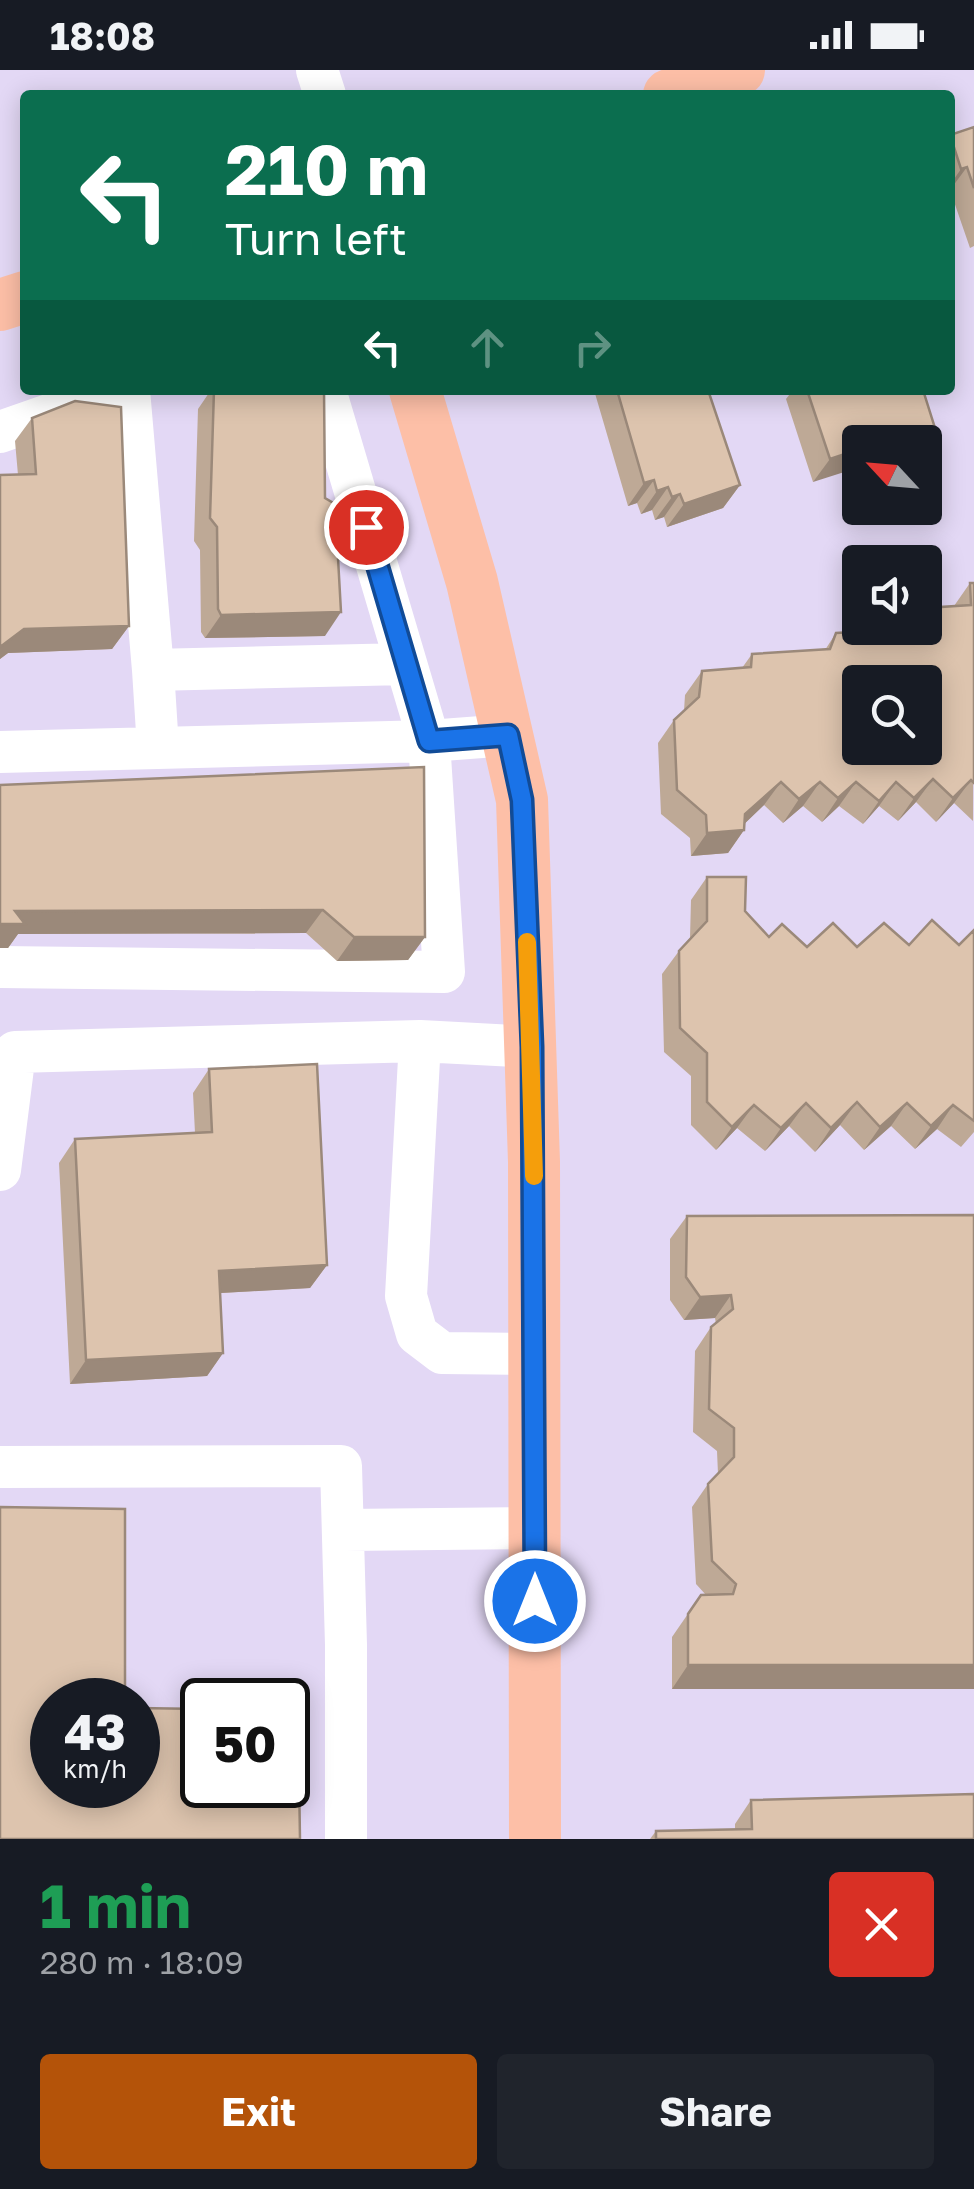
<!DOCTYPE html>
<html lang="en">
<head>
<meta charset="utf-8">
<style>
	body { margin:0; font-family:"Golos Text",sans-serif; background:#20242c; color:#f1f3f6; height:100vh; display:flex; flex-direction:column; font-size:38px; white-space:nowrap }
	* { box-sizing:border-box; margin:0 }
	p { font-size:32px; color:#9ea1a6 }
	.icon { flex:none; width:55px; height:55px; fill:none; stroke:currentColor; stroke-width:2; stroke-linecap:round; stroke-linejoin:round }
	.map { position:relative; height:1769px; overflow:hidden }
	.drawer { display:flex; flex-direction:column; background:#171b24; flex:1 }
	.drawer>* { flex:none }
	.banner { position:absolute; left:20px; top:20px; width:935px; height:305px; border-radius:10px; box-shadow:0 5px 25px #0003; background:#0b6e4f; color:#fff; overflow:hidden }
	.needle { width:65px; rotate:296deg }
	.fabs { position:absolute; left:842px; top:355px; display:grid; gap:20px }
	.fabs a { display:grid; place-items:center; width:100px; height:100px; border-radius:10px; background:#171b24; box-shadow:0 5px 25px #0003; font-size:50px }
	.speed { position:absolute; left:30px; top:1608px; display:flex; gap:20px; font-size:50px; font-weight:700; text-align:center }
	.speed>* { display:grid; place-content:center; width:130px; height:130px; border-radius:50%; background:#171b24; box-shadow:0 5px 25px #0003; line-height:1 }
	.speed small { font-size:25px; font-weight:400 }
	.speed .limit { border:5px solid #111; border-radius:15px; background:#fff; color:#111 }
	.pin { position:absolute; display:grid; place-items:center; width:85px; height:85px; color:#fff; margin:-42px; border:5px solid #fff; border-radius:50%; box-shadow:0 2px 10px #0007 }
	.me { position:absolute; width:110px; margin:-55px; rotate:0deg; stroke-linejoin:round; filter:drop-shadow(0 0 8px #0008) }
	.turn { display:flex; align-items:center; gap:35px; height:210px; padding:0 40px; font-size:45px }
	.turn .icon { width:130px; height:130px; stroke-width:2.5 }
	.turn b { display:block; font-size:70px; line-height:85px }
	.lanes { display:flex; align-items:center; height:95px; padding:0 40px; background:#0003; justify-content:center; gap:50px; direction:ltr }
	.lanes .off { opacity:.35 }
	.round { display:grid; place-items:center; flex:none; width:105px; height:105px; border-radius:10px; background:#20242c }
	.headline { display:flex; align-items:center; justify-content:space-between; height:170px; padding:0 40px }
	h1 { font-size:60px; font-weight:700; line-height:75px; color:#1e9e55 }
	.cta { display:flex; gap:20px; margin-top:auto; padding:20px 40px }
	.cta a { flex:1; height:115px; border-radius:10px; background:#b45309; color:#fff; font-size:40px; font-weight:700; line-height:115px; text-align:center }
	.cta a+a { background:#20242c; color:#f1f3f6 }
	.status { display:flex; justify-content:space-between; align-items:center; height:70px; padding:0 50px; background:#171b24; direction:ltr }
	.status svg { height:28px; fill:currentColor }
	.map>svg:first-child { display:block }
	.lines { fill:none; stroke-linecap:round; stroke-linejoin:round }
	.minor { stroke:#fff; stroke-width:42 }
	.major { stroke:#fdbfa7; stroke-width:52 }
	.wall { fill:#bea996 }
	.shaded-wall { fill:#9b897a }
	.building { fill:#ddc4ae; stroke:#9b897a; stroke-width:2.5; fill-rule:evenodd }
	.route-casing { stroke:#114b97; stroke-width:25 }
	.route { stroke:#1a73e8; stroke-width:18 }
	.slow { stroke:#f59e0b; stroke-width:18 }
</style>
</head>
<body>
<div class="status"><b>18:08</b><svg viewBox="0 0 49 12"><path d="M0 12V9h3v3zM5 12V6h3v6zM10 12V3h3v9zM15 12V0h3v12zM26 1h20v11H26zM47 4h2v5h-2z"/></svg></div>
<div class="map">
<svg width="974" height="1769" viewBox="0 0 974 1769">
	<rect width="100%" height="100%" fill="#e3d8f5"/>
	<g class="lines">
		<!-- minor -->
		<path class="minor" d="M 317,0 L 325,25
			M 129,320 L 153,600 L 406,594
			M 0,362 L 120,320
			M 153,600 L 158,678
			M 0,682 L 429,671 L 508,665
			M 0,897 L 444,902 L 429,671 L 325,320
			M 420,971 L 532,977
			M 0,1100 L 15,982 L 420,971 L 406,1226 L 417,1264 L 442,1283 L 535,1284
			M 0,1397 L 341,1396 L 346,1575 L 346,1769
			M 344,1460 L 535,1458"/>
		<!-- major -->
		<path class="major" d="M 669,25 L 739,0
			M 0,235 L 25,227
			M 415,320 L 472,512 L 522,730 L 534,1092 L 535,1769"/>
	</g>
	<!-- wall -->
	<path class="wall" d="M 974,57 L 974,176 L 970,178 L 950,120 L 950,65 Z
		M 211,320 L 324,320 L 325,566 L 205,568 L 201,562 L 200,480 L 194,471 L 198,339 Z
		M 594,320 L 708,320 L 740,415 L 723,438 L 667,457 L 664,447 L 655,450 L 652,440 L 641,444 L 637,433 L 628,436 Z
		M 793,320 L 923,320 L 934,355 L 921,372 L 860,372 L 813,412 L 786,329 Z
		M 32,348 L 129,556 L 112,579 L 8,583 L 0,589 L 0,405 L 18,405 L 15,371 Z
		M 970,513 L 974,513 L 973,751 L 954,733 L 936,752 L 916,732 L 898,751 L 879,736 L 863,754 L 839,736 L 822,752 L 803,736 L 783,753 L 764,735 L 745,753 L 744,760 L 728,783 L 691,786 L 690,768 L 661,744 L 658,673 L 674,650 L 684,641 L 685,625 L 702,601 L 742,598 L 752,584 L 825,580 L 836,563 L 892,559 L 893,558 L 925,558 L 954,536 Z
		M 0,715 L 425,867 L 408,890 L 337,891 L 306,863 L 18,864 L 8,878 L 0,878 Z
		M 707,807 L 769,867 L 807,877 L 959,875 L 974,860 L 974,1062 L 961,1077 L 937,1059 L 915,1079 L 891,1056 L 864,1080 L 840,1055 L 815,1082 L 789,1056 L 765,1081 L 737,1058 L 716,1080 L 691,1055 L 691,1006 L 664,982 L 662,904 L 679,881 L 690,868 L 691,830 Z
		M 209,999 L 327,1195 L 310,1218 L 220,1223 L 223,1283 L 207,1306 L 70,1314 L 59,1093 L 75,1069 L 195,1063 L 193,1023 Z
		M 974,1145 L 974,1619 L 672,1619 L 672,1567 L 701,1525 L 706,1525 L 696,1514 L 692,1437 L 708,1414 L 718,1404 L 717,1381 L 693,1362 L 695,1281 L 711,1257 L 716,1254 L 715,1248 L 684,1250 L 670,1230 L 670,1169 L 687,1146 Z
		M 751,1730 L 974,1769 L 650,1769 L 656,1761 L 735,1759 L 735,1754 Z"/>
	<!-- shaded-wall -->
	<path class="shaded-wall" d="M 967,97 L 950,120 L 950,115 L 961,99 Z
		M 934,355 L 921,372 L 879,372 Z
		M 860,379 L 860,397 L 813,412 L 830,389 Z
		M 654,410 L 637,433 L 628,436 L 644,413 Z
		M 740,415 L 723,438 L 667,457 L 684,434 Z
		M 668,417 L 652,440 L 641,444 L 657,421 Z
		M 680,424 L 664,447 L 655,450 L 672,427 Z
		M 341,542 L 325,566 L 205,568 L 221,545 Z
		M 129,556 L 112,579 L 8,583 L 0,589 L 0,577 L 24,559 Z
		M 933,709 L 916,732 L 898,751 L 914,728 Z
		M 971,710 L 954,733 L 936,752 L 953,728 Z
		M 781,712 L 764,735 L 737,761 L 744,760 L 728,783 L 691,786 L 707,763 L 745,744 Z
		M 820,712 L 803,736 L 783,753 L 799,729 Z
		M 856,712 L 839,736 L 822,752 L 838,728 Z
		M 896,712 L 879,736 L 863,754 L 879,731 Z
		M 323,840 L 306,863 L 18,864 L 8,878 L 0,878 L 0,854 L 15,841 Z
		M 354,867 L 425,867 L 408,890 L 337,891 Z
		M 857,1032 L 840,1055 L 815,1082 L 831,1058 Z
		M 806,1033 L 789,1056 L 765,1081 L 781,1058 Z
		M 907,1033 L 891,1056 L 864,1080 L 880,1057 Z
		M 754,1035 L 737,1058 L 716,1080 L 732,1057 Z
		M 953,1035 L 937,1059 L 915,1079 L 931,1056 Z
		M 327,1195 L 310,1218 L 203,1224 L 219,1201 Z
		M 731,1225 L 715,1248 L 684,1250 L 700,1227 Z
		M 223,1283 L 207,1306 L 70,1314 L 86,1290 Z
		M 688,1595 L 974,1595 L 974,1619 L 672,1619 Z"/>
	<!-- building -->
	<path class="building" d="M 974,57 L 974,118 L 967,97 L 961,99 L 950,65 Z
		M 214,320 L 324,320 L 325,428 L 335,434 L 341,542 L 221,545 L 218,539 L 217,457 L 210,448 Z
		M 617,320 L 708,320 L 740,415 L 684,434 L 680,424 L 672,427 L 668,417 L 657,421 L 654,410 L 644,413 Z
		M 807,320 L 923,320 L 934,355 L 879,372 L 860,372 L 860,379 L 830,389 Z
		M 75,331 L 121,337 L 129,556 L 24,559 L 0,577 L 0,405 L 36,404 L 32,348 Z
		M 970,513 L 974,513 L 974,713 L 971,710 L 953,728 L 933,709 L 914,728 L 896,712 L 879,731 L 856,712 L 838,728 L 820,712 L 799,729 L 781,712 L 745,744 L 744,760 L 707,763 L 706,745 L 677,720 L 674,650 L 699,627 L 702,601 L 751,597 L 752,584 L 830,579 L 836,563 L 925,558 L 925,538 L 971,535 ZM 860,612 L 925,612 L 925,678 L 860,678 Z
		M 424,697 L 425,867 L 354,867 L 323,840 L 15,841 L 25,854 L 0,854 L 0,715 Z
		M 707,807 L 746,807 L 745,841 L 769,867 L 782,854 L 807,877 L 833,853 L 857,877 L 884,853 L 909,875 L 932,850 L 959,875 L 974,860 L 974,1051 L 953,1035 L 931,1056 L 907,1033 L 880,1057 L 857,1032 L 831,1058 L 806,1033 L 781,1058 L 754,1035 L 732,1057 L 707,1032 L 707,983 L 680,958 L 679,881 L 707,851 Z
		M 317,994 L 327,1195 L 219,1201 L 223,1283 L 86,1290 L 75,1069 L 212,1062 L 209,999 Z
		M 974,1145 L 974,1595 L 688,1595 L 688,1544 L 701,1525 L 733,1524 L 736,1514 L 712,1491 L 708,1414 L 734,1387 L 734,1358 L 709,1339 L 711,1257 L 733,1239 L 731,1225 L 700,1227 L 686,1207 L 687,1146 Z
		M 0,1437 L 125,1439 L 125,1630 L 52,1630 L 52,1715 L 138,1715 L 138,1638 L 202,1639 L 202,1715 L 288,1715 L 288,1640 L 298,1640 L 300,1769 L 0,1769 Z
		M 974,1724 L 974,1769 L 656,1769 L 656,1761 L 752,1759 L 751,1730 Z"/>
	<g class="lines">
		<!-- route casing -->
		<g class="route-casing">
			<path id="route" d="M 366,457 L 429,671 L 508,665 L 522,730 L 532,977 L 535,1531"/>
		</g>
		<!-- route -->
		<use href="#route" class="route"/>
		<!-- slow -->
		<path class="slow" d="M 527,872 L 534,1106"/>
	</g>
</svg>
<div class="fabs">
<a><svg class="needle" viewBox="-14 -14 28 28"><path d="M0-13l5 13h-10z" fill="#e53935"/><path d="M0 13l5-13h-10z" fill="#9ea1a6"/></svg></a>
<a><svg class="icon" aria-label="sound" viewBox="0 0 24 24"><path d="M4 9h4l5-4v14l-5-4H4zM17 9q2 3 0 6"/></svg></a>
<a><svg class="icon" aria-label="search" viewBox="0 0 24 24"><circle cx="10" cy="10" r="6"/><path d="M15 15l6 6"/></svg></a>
</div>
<div class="speed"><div>43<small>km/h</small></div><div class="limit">50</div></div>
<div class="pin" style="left:366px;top:457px;background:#d93025"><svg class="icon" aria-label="arrive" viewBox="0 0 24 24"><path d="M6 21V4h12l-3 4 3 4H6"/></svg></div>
<svg class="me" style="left:535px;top:1531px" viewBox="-20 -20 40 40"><circle r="17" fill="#1a73e8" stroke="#fff" stroke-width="3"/><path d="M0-11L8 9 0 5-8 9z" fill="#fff"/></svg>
<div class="banner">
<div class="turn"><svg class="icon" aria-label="left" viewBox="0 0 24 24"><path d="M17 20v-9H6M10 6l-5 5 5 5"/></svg><div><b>210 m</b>Turn left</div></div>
<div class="lanes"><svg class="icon" aria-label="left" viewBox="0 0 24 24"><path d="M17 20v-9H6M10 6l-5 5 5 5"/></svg><svg class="icon off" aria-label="ahead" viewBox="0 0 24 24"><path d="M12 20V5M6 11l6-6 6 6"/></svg><svg class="icon off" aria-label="right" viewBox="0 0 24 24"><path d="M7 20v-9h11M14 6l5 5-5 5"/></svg></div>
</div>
</div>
<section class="drawer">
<div class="headline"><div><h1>1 min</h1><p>280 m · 18:09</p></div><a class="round" style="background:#d93025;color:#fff"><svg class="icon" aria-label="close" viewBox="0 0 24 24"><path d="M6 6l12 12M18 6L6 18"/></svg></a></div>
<div class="cta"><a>Exit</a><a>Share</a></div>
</section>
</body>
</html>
